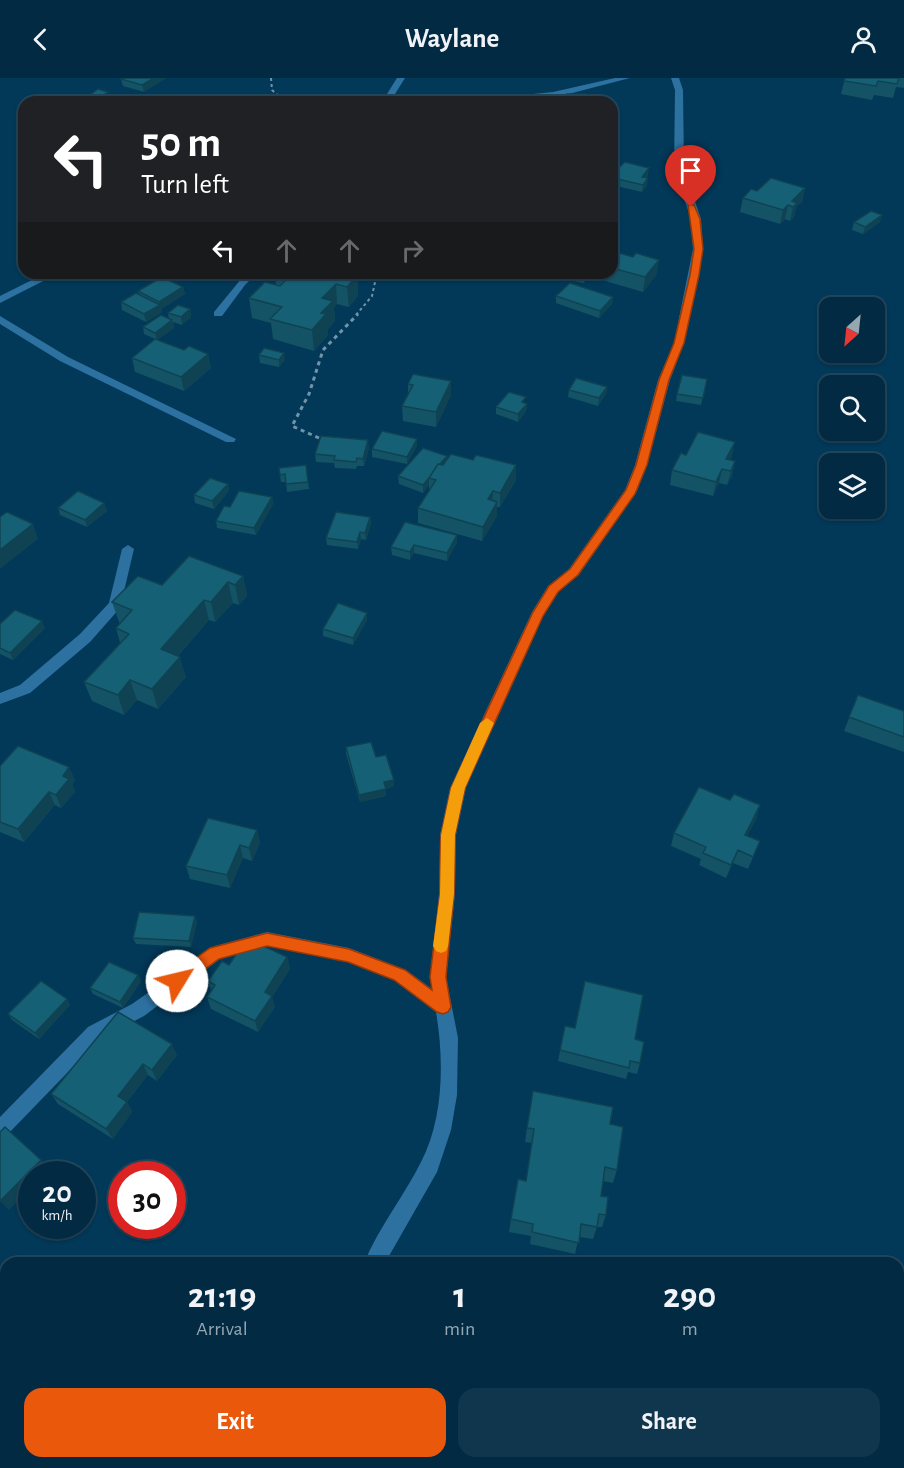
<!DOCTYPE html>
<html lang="en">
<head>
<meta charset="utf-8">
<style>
	body { margin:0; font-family:"Alegreya Sans",sans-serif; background:#10364d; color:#f1f3f6; height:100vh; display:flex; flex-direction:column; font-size:22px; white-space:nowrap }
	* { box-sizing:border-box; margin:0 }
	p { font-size:20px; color:#96a7b2 }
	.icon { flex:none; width:33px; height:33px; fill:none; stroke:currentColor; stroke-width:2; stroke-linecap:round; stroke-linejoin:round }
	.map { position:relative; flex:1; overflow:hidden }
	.details { position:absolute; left:0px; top:1179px; width:904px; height:212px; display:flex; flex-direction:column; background:#022a42; border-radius:18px 18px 0 0; box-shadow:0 2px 4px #0004,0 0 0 2px #23465b }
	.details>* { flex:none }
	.hud { position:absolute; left:18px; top:18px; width:600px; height:183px; border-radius:18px; box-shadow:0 2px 4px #0004,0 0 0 2px #23465b; background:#202124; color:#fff; overflow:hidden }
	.needle { width:39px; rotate:207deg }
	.controls { position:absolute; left:819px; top:219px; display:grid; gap:12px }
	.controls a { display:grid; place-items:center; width:66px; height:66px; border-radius:12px; background:#022a42; box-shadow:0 2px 4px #0004,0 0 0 2px #23465b; font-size:30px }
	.speed { position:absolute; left:18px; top:1083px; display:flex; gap:12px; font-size:30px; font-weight:700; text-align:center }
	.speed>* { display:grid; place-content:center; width:78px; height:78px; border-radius:50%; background:#022a42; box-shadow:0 2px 4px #0004,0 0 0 2px #23465b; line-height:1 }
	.speed small { font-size:15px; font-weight:400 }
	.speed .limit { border:9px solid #d22; background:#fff; color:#111 }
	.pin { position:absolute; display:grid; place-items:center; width:51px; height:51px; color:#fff; margin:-62px -26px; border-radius:50% 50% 50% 0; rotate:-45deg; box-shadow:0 0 6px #0007 }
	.pin .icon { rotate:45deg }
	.me { position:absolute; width:66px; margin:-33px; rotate:54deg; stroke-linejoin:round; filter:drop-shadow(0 0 4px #0008) }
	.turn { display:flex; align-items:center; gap:21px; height:126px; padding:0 24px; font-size:27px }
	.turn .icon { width:78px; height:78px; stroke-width:2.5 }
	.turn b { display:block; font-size:42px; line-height:51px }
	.lanes { display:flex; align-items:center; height:57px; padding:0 24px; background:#0003; justify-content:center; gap:30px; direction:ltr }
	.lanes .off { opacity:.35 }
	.eta { display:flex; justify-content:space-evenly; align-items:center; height:102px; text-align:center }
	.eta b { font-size:36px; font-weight:700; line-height:42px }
	.cta { display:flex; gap:12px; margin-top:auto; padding:12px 24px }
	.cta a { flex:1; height:69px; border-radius:18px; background:#ea580c; color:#fff; font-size:24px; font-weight:700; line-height:69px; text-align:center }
	.cta a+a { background:#10364d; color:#f1f3f6 }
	header { display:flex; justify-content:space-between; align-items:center; height:78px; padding:0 24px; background:#022a42; font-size:27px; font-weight:700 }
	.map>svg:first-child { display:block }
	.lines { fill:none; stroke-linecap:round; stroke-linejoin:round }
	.path-far2 { stroke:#7394a8; stroke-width:2; stroke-dasharray:3 3; stroke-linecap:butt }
	.path-far1 { stroke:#7394a8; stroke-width:3; stroke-dasharray:4 4; stroke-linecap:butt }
	.path { stroke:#7394a8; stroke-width:4.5; stroke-dasharray:6 6; stroke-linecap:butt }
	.service { fill:#2d71a1; fill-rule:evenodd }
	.minor { fill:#2d71a1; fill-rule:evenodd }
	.wall { fill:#135365 }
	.shaded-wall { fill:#0f4353 }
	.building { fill:#166076; stroke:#0f4353; stroke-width:1.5 }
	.route { fill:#ea580c; stroke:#983908; stroke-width:1.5 }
	.slow { fill:#f59e0b }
</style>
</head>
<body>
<header><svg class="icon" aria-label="back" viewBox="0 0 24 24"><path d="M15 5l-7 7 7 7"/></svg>Waylane<svg class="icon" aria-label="person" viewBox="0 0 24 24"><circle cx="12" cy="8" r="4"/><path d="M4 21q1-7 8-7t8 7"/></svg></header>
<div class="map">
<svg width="904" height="1390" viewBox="0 0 904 1390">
	<rect width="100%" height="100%" fill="#023858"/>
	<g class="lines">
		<!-- path-far2 -->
		<path class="path-far2" d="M 271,0 L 272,12 L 285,24
			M 356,237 L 372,218 L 377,195"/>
		<!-- path-far1 -->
		<path class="path-far1" d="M 319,360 L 292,348 L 309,316 L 323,272 L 358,236"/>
		<!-- path -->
		<path class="path" d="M 0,1293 L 6,1297
			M 898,1308 L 904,1306
			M 45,1384 L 45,1390
			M 773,1390 L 775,1384"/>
		<!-- service -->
		<path class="service" d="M 0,238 L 68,279 L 236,361 L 234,364 L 226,364 L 60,283 L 0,246 Z"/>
		<!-- minor -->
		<path class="minor" d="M 397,0 L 405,0 L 390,24 L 382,24 Z
			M 615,0 L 630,0 L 553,20 L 479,24 L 483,21 L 553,14 Z
			M 671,0 L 679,0 L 683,12 L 684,91 L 701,141 L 703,171 L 684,265 L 670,302 L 647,387 L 637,413 L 579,497 L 558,514 L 543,538 L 466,710 L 456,757 L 455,816 L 446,899 L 458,960 L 457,1017 L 451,1052 L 437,1094 L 385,1185 L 364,1185 C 379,1149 404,1118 421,1084 C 444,1040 444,981 436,934 L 394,902 L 348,884 L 267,868 L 220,881 L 144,938 L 100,961 L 6,1058 L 0,1061 L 0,1039 L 88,949 L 132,926 L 215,868 L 267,854 L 349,870 L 406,892 L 432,911 L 430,899 L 439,816 L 440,757 L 450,710 L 532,534 L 548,508 L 569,491 L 625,412 L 635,387 L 658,302 L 674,265 L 693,171 L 691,141 L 674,91 L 675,12 Z
			M 46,195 L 59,195 L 0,225 L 0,218 Z
			M 246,195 L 257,195 L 245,207 L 222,238 L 214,238 L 214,234 Z
			M 128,467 L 134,471 L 120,530 L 90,564 L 30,615 L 0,626 L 0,615 L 20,607 L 80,556 L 109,525 L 122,471 Z
			M 331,1384 L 353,1384 L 354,1390 L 332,1390 Z"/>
	</g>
	<!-- wall -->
	<path class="wall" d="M 166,0 L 144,14 L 123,8 L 121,1 Z
		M 845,0 L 904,0 L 904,10 L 896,9 L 893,20 L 874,17 L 872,22 L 841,16 Z
		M 567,16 L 587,22 L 587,24 L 567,24 Z
		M 87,19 L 110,21 L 105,24 L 82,24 L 88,23 Z
		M 614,94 L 648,97 L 646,100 L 647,107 L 642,114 L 612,107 Z
		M 805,110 L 802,124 L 796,129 L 794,139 L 790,143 L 785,141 L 780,146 L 740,134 L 743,120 Z
		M 854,144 L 880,144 L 863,156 L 852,152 Z
		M 612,173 L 657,196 L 643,214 L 595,200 L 595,195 L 612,195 Z
		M 275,195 L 345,195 L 357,198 L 358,218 L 349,229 L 337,226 L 334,230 L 335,243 L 328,251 L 328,257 L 314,273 L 273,261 L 271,245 L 252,240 L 249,220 L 276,207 Z
		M 563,195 L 590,195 L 584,205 L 563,201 Z
		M 183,209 L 185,216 L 161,231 L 162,234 L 146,244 L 122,232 L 121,224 L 139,216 L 138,213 Z
		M 556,218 L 613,219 L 612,226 L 599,240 L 556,225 Z
		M 190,231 L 191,239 L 182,247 L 173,244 L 174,250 L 157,262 L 184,272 L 208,276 L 211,290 L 184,313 L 135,294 L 132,280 L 155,261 L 144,256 L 143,249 L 169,241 L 168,235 Z
		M 259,277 L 285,282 L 279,289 L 260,285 Z
		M 707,301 L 701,327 L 676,323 L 677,316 Z
		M 451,303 L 451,317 L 436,349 L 403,343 L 402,328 L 408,317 L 408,306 Z
		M 607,309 L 606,316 L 598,328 L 568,319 L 569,312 Z
		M 525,325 L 527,326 L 526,333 L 518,344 L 496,336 L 496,329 Z
		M 417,368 L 407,386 L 372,379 L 372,371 Z
		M 369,370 L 364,388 L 357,388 L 356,391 L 335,390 L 334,385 L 316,384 L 315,376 Z
		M 686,377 L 732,378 L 730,382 L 735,383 L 732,398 L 727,407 L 719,405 L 713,418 L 670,407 L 672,392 Z
		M 447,378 L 447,381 L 473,382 L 516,387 L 516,402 L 500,429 L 497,429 L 497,438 L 482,463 L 418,445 L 418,430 L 429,413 L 429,407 L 423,415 L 399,406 L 398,398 Z
		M 306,387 L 309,411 L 287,414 L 286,404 L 281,404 L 279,390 Z
		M 228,406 L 229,413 L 214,431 L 195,425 L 194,417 Z
		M 272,419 L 273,426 L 256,457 L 217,450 L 216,443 Z
		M 104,425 L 107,433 L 87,449 L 60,437 L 58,430 Z
		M 370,439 L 371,446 L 366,462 L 361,461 L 358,471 L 327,467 L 326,460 Z
		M 457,464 L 447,483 L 414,475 L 410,482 L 392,477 L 391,469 Z
		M 243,498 L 247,518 L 239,527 L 233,525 L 215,544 L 209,542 L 178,578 L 186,599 L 158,631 L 137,622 L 124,637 L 92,623 L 84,604 L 120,565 L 116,550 L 120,545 L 119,544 L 112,524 L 162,507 Z
		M 367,535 L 367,542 L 353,567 L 323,558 L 323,551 Z
		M 0,546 L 45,550 L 13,582 L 0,576 Z
		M 858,617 L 904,633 L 904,674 L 844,653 Z
		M 346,669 L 376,679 L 394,708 L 386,711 L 386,718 L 360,724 L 346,676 Z
		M 0,688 L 69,689 L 75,703 L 72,707 L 75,714 L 61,730 L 55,727 L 24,764 L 0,754 Z
		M 730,722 L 760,727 L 756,741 L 747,758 L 760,763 L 748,791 L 733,785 L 726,800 L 699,787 L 701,781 L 671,768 L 674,755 Z
		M 257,752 L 260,765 L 252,783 L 243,780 L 230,810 L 190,801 L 186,788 Z
		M 197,844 L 191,869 L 136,866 L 133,860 Z
		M 287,879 L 290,891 L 272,919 L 275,929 L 258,954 L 211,931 L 207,919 L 211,912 L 208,903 L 229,887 Z
		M 138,897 L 141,903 L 123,930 L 93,916 L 90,910 Z
		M 67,921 L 70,927 L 39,961 L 12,942 L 8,936 Z
		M 565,948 L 635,961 L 640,985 L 637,996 L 628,994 L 626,1001 L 558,983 Z
		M 177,977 L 157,1003 L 148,997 L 127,1024 L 132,1034 L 113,1061 L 58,1026 L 51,1016 Z
		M 610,1046 L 617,1092 L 613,1105 L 603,1103 L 601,1118 L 606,1137 L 602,1149 L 597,1149 L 593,1161 L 579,1159 L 575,1176 L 530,1166 L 531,1158 L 509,1154 L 511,1141 L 526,1103 L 532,1065 L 525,1064 L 527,1050 Z"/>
	<!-- shaded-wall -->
	<path class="shaded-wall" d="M 154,0 L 166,0 L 144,14 L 142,7 Z
		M 108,14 L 110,21 L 105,24 L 97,24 L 97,22 Z
		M 649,90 L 648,97 L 641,106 L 642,99 Z
		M 648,100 L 647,107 L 642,114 L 643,107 Z
		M 805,110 L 802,124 L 796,129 L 794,139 L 790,143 L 793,129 L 792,123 Z
		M 788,127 L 785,141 L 780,146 L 783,132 Z
		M 882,137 L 880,144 L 863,156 L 865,149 Z
		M 659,182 L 657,196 L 643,214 L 645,199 Z
		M 586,195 L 590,195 L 590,196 L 584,205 L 585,198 Z
		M 357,198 L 358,218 L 349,229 L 347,209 Z
		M 336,206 L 337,226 L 334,230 L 335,243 L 328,251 L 328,257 L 314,273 L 312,252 L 322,220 Z
		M 183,209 L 185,216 L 161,231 L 162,234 L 146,244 L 144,236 L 159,227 L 159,224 Z
		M 613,219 L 612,226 L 599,240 L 600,233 Z
		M 190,231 L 191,239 L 182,247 L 181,239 Z
		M 172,242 L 174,250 L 157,262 L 155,255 Z
		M 284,275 L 285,282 L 279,289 L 279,282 Z
		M 208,276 L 211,290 L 184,313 L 181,299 Z
		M 451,303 L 451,317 L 436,349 L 436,334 Z
		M 607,309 L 606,316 L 598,328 L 599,320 Z
		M 527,326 L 526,333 L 518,344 L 518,336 Z
		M 417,361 L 417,368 L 407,386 L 407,379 Z
		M 368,362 L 369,370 L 364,388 L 363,381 Z
		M 735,364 L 732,378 L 725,392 L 726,381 Z
		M 447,378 L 447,386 L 429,400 Z
		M 735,383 L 732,398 L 727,407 L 731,393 Z
		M 516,387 L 516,402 L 500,429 L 500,415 Z
		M 722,391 L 719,405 L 713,418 L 716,404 Z
		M 429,400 L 429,407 L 423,415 L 423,407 Z
		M 228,406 L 229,413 L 214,431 L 212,423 Z
		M 493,413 L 492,427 L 488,421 Z
		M 272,419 L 273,426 L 256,457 L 254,450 Z
		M 497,424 L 497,438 L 482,463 L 483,449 Z
		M 104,425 L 107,433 L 87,449 L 85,442 Z
		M 370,439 L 371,446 L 366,462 L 365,455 Z
		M 33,446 L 38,461 L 0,491 L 0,472 Z
		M 360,454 L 361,461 L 358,471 L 357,464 Z
		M 457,457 L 457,464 L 447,483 L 447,475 Z
		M 414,467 L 414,475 L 410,482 L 410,474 Z
		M 243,498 L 247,518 L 239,527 L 235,507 Z
		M 228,504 L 233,525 L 215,544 L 211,524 Z
		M 204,522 L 209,542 L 166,591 L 161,571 Z
		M 367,535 L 367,542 L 353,567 L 353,560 Z
		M 42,543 L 45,550 L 13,582 L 10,575 Z
		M 180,579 L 186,599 L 158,631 L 152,611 Z
		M 130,602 L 137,622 L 124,637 L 118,617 Z
		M 69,689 L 75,703 L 72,707 L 75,714 L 61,730 L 56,717 L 63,698 Z
		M 394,702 L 394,708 L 384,711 L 384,704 Z
		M 386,711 L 386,718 L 360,724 L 359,717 Z
		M 49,714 L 55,727 L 24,764 L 18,751 Z
		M 760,727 L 756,741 L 741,770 L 745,757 Z
		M 257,752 L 260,765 L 252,783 L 249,770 Z
		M 240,767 L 243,780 L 230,810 L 227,797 Z
		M 738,772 L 733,785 L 726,800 L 731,787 Z
		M 195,838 L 197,844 L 191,869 L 189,863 Z
		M 287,879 L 290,891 L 272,919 L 275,929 L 258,954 L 255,943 L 265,914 Z
		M 138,897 L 141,903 L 123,930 L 120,924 Z
		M 67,921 L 70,927 L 39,961 L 35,955 Z
		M 172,966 L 177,977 L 157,1003 L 152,992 Z
		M 143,986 L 148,997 L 127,1024 L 132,1034 L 113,1061 L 106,1051 L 118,1018 Z
		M 41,1082 L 48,1092 L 44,1096 L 32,1096 L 32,1109 L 9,1132 L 0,1123 Z"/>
	<!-- building -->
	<path class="building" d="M 123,0 L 154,0 L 142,7 L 121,1 Z
		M 845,0 L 899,0 L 897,6 L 878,3 L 876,8 L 844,3 Z
		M 98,11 L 108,14 L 97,22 L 87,19 Z
		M 567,16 L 586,16 L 587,22 L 568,23 Z
		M 84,22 L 94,24 L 82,24 Z
		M 625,84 L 649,90 L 642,99 L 648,100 L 643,107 L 613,100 L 617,95 L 614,94 Z
		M 771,100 L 805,110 L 792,123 L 797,125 L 793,129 L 788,127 L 783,132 L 743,120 L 751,111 L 757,113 Z
		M 871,133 L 882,137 L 865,149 L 854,144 Z
		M 612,173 L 633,179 L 636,175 L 659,182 L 645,199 L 612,190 Z
		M 283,195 L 345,195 L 357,198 L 347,209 L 336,206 L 322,220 L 333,223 L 321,235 L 326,236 L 312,252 L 270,241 L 282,229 L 249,220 L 265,204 L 280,208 L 291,197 Z
		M 572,195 L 586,195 L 585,198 Z
		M 162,199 L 183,209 L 159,224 L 138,213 Z
		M 570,205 L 613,219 L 600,233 L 556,218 Z
		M 136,215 L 160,227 L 144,236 L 121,224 Z
		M 178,227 L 190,231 L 181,239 L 168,235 Z
		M 161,237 L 172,242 L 155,255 L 143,249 Z
		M 155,261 L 184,272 L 189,268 L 208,276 L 181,299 L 132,280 Z
		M 264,270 L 284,275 L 279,282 L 259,277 Z
		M 413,296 L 451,303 L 436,334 L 402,328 L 413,307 L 408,306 Z
		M 682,297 L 707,301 L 703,320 L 677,316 Z
		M 576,300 L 607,309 L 599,320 L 569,312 Z
		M 509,314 L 526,319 L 522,324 L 527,326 L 518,336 L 496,329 Z
		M 382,353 L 417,361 L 407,379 L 372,371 Z
		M 698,354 L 735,364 L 726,381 L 735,383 L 731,393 L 722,391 L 716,404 L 672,392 L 681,375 L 686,377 Z
		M 321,358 L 368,362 L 363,381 L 357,380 L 356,384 L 334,382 L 335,378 L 315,376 Z
		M 423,370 L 447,378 L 440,386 L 438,386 L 429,400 L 423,407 L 398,398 Z
		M 451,376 L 473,382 L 476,377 L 516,387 L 500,415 L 493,413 L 488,421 L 497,424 L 483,449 L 418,430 L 436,402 L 429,400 L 438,386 L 443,387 Z
		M 306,387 L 308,404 L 286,406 L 285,396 L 280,397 L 279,390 Z
		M 210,400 L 228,406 L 212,423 L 194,417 Z
		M 78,413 L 104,425 L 85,442 L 58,430 Z
		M 239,413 L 272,419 L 254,450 L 216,443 L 224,428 L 230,429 Z
		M 7,434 L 33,446 L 0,472 L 0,439 Z
		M 336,434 L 370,439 L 365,455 L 360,454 L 357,464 L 326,460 Z
		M 405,444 L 457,457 L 447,475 L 414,467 L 410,474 L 391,469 Z
		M 189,478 L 243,498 L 235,507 L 228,504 L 211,524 L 204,522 L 161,571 L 180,579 L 152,611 L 130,602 L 118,617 L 84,604 L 129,556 L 116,550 L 132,532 L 112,524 L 138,498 L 162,507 Z
		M 338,525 L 367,535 L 353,560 L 323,551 Z
		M 15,532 L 42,543 L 10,575 L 0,570 L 0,546 Z
		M 858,617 L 904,633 L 904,659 L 849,639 Z
		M 371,664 L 376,679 L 386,677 L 394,702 L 384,704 L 386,711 L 359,717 L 346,669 Z
		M 18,668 L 69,689 L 63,698 L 69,701 L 56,717 L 49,714 L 18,751 L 0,744 L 0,688 Z
		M 699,709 L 730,722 L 734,716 L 760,727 L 745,757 L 760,763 L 753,779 L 738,772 L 731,787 L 703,775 L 706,769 L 674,755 Z
		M 208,740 L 257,752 L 249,770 L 240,767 L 227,797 L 186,788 Z
		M 139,834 L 195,838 L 189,863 L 133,860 Z
		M 247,860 L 287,879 L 265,914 L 272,918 L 255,943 L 207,919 L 215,907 L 208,903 L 222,883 L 229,887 Z
		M 109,884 L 138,897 L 120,924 L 90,910 Z
		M 41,903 L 67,921 L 35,955 L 8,936 Z
		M 585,903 L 643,917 L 635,961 L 644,964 L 640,985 L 630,983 L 629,990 L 560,972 L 565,948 L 575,950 Z
		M 118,934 L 172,966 L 152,992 L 143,986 L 118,1018 L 127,1024 L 106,1051 L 51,1016 Z
		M 533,1013 L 613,1029 L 610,1046 L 623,1049 L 617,1092 L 605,1089 L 601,1118 L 608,1119 L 606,1137 L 599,1136 L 597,1149 L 581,1146 L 579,1165 L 532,1154 L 533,1146 L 511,1141 L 518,1101 L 526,1103 L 534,1051 L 527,1050 Z
		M 5,1049 L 41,1082 L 0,1123 L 0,1054 Z
		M 255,1384 L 322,1384 L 326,1389 L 325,1390 L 261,1390 Z
		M 415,1384 L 450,1384 L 464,1390 L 414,1390 Z"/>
	<!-- route -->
	<path class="route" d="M 688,127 L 694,127 L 700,141 L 703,171 L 699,197 L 684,265 L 669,302 L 647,387 L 635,416 L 578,497 L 558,514 L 543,538 L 465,710 L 455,757 L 454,816 L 446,899 L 451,929 L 448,934 L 443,936 L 437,934 L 394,902 L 348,884 L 267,868 L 219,881 L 182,908 L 177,910 L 171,908 L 169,903 L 171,898 L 210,870 L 267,855 L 349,871 L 405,892 L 432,912 L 430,899 L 440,816 L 441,757 L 451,710 L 533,534 L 549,508 L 570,491 L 626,412 L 636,387 L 659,302 L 674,265 L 690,197 L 694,171 Z"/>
	<!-- slow -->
	<path class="slow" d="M 487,640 L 494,645 L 465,710 L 455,757 L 454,816 L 448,868 L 446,873 L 441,875 L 436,873 L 433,868 L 440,816 L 441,757 L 451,710 L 480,645 Z"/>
</svg>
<div class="controls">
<a><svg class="needle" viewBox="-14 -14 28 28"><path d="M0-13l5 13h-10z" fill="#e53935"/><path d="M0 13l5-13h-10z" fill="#96a7b2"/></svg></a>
<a><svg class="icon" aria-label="search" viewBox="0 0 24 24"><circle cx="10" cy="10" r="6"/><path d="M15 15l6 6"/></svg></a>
<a><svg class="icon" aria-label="layers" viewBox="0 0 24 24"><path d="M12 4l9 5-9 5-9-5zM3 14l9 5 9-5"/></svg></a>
</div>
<div class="speed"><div>20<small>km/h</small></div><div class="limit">30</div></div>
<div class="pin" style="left:691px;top:129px;background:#d93025"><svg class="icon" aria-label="arrive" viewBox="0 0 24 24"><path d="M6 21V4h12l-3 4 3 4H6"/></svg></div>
<svg class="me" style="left:177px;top:903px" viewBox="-20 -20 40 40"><circle r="19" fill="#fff"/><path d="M0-13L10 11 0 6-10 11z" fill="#ea580c"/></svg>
<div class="hud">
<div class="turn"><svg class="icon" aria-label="left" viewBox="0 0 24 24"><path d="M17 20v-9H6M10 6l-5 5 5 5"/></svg><div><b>50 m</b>Turn left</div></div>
<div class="lanes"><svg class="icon" aria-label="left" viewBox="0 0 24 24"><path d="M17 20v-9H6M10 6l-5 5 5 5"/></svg><svg class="icon off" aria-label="ahead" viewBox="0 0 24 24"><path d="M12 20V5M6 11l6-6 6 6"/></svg><svg class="icon off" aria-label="ahead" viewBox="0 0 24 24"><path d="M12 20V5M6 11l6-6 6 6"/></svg><svg class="icon off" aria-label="right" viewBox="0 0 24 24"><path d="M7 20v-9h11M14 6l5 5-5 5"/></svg></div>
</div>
<section class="details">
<div class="eta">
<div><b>21:19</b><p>Arrival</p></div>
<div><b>1</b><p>min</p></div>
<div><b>290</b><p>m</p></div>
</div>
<div class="cta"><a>Exit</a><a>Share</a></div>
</section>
</div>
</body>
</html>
